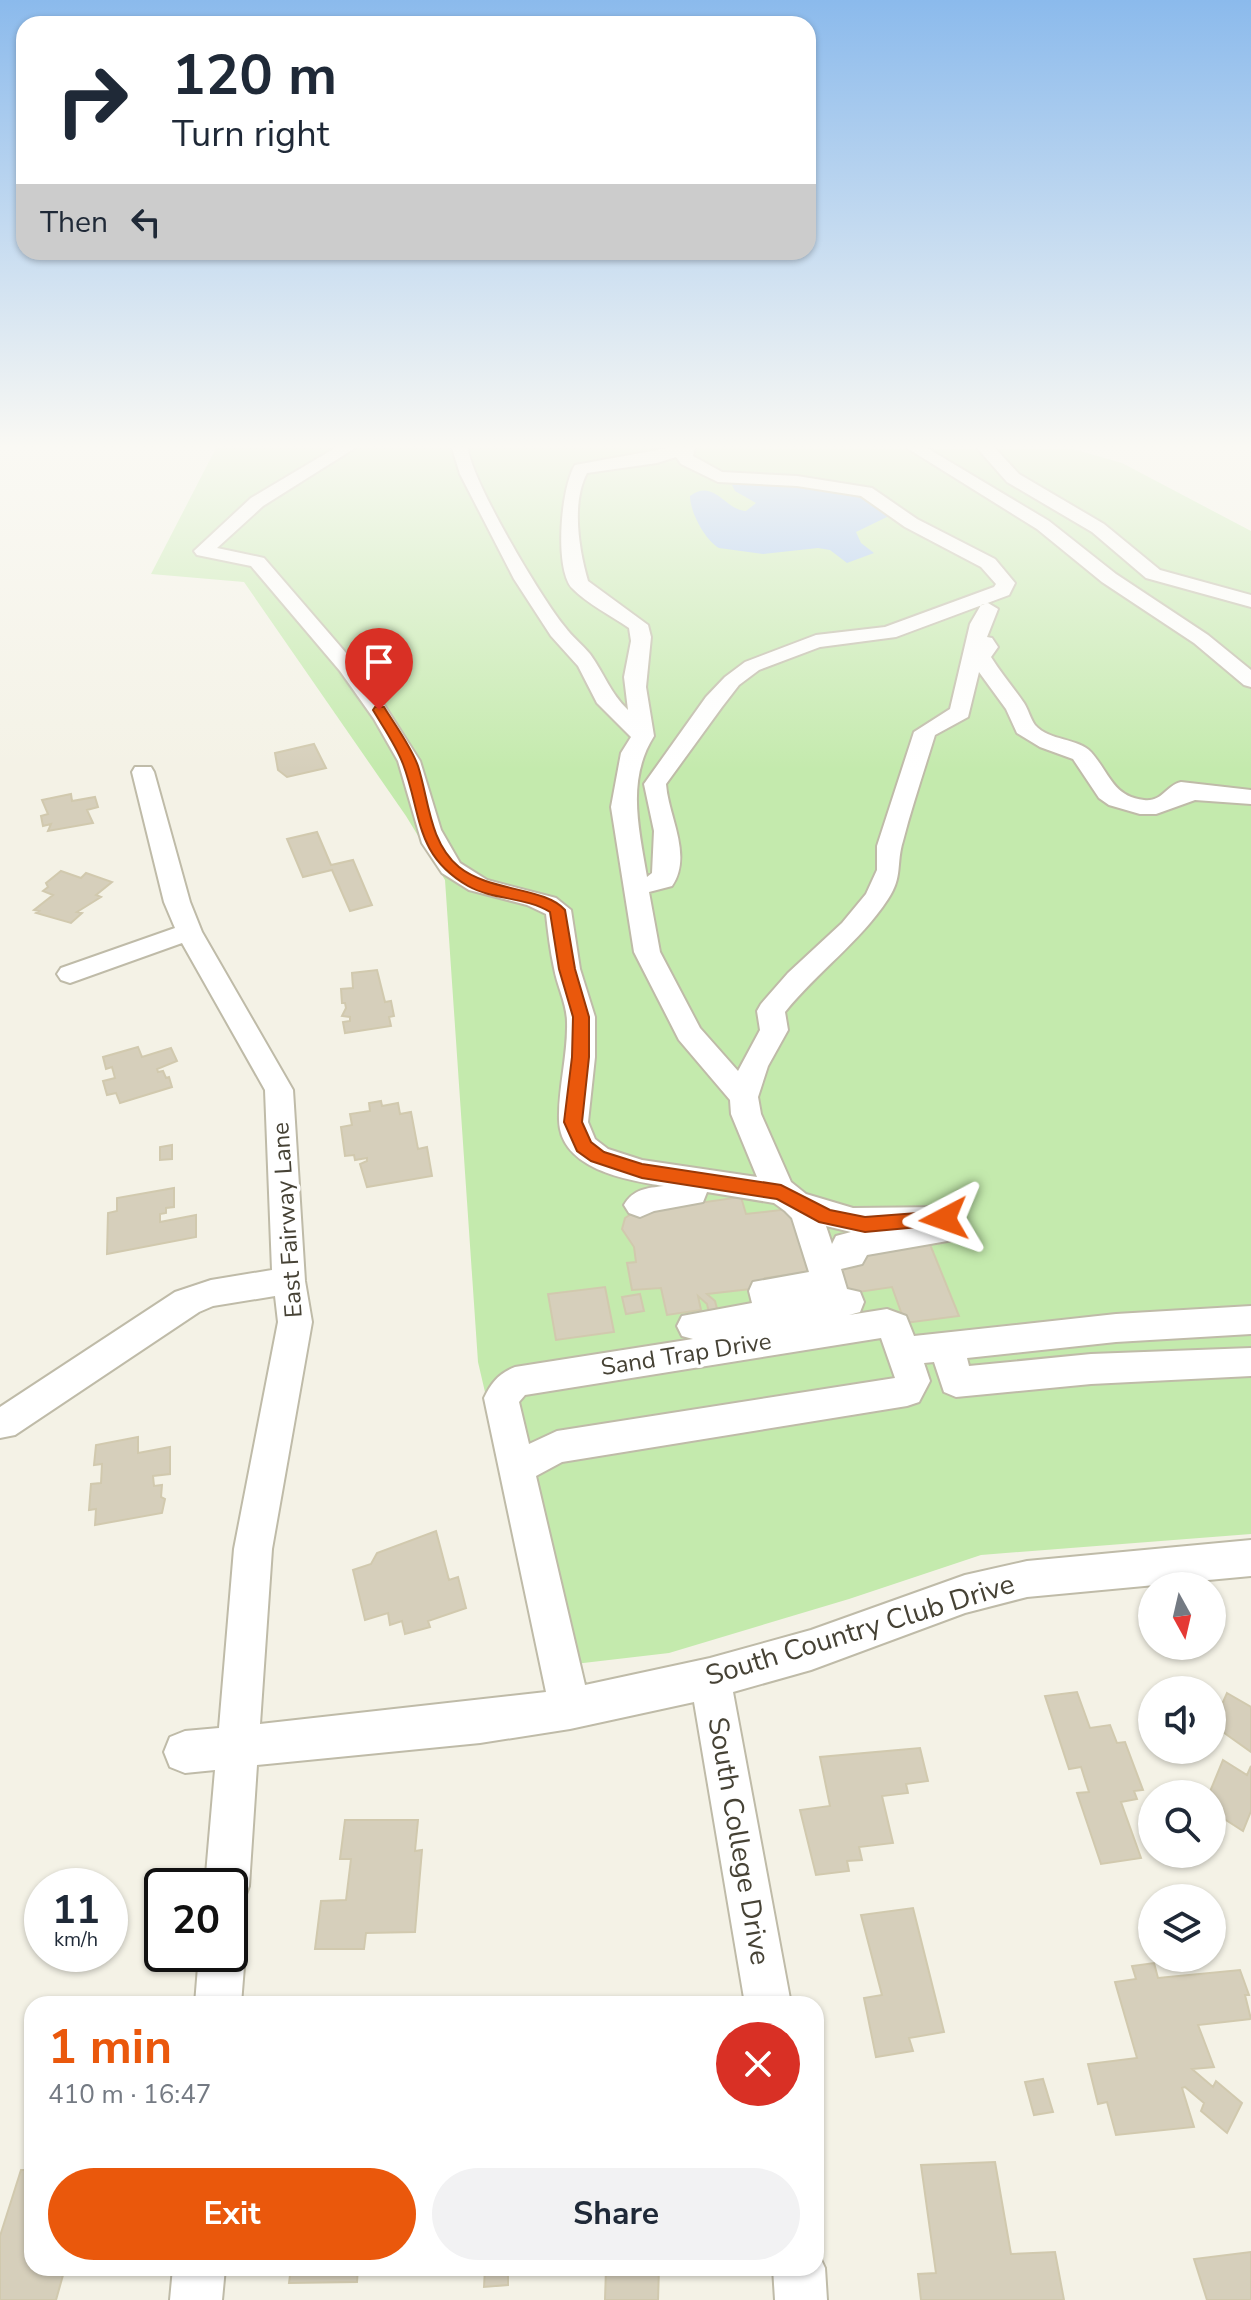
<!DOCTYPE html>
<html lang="en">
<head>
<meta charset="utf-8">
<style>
	body { margin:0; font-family:"Nunito Sans",sans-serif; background:#f2f2f3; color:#1f2937; height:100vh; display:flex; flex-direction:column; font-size:30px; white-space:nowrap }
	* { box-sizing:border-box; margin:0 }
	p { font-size:26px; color:#747a83 }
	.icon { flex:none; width:44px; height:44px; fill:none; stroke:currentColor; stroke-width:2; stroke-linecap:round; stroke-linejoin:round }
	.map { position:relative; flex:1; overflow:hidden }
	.details { position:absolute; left:24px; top:1996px; width:800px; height:280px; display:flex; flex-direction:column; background:#fff; border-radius:24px; box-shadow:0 2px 6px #0004 }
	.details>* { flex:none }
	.guide { position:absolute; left:16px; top:16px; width:800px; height:244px; border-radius:24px; box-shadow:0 2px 6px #0004; background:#fff; color:#1f2937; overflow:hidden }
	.needle { width:52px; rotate:172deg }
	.controls { position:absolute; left:1138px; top:1572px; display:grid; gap:16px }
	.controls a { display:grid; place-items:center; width:88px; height:88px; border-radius:50%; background:#fff; box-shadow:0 2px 6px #0004; font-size:40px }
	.speed { position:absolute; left:24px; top:1868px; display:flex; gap:16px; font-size:40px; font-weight:700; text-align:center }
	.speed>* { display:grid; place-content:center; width:104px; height:104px; border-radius:50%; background:#fff; box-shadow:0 2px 6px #0004; line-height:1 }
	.speed small { font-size:20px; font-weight:400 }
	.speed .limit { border:4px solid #111; border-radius:12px; background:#fff; color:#111 }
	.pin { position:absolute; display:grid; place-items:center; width:68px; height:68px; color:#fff; margin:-82px -34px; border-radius:50% 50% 50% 0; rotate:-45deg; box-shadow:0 0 8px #0007 }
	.pin .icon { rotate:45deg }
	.me { position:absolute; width:88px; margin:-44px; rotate:266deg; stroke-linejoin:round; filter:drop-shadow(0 0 6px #0008) }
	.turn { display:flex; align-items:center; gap:28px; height:168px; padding:0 24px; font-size:36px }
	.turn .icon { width:104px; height:104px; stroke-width:2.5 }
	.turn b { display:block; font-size:56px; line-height:68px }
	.then { display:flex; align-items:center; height:76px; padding:0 24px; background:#0003; gap:16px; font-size:30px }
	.round { display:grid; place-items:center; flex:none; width:84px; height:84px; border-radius:42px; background:#f2f2f3 }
	.overview { display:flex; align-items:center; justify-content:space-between; height:136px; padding:0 24px }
	h1 { font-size:48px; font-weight:700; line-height:60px; color:#ea580c }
	.primary-button { display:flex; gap:16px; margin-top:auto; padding:16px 24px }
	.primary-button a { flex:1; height:92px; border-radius:48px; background:#ea580c; color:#fff; font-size:32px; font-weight:700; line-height:92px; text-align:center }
	.primary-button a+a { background:#f2f2f3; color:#1f2937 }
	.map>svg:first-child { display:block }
	.green { fill:#c4eaad }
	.water { fill:#9fc3f3 }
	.building { fill:#d6cfbb; stroke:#d1c9ae; stroke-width:2 }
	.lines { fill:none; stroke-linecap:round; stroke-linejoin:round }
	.minor-casing { stroke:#bfbba8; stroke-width:4 }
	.minor { fill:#fff; fill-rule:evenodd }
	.route { fill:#ea580c; stroke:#983908; stroke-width:2 }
	.labels { text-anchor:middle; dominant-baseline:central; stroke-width:7; stroke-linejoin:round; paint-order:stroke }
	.street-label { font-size:24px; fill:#464235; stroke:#fff }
	.near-street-label { font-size:28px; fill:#464235; stroke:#fff }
</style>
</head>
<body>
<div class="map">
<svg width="1251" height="2300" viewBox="0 0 1251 2300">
	<rect width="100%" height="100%" fill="#f4f2e6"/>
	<!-- green -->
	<path class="green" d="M 216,448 L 1073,449 L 1122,463 L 1251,531 L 1251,1534 L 981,1555 L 849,1599 L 669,1653 L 549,1667 L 478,1362 L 445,880 L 406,816 L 244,582 L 151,574 Z"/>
	<!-- water -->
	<path class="water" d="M 739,480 L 850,490 L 890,511 L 889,516 L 856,532 L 861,543 L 874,553 L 847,563 L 830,550 L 818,548 L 763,554 L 719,548 C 705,540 690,512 690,496 C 714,478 725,510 746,511 L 756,503 L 735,491 L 731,483 Z"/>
	<!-- building -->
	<path class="building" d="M 314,744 L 326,768 L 287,777 L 278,770 L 275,753 Z
		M 71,794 L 72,801 L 95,797 L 98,807 L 87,810 L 93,823 L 48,831 L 51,824 L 43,826 L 41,816 L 48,814 L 42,800 Z
		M 317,832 L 331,865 L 353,860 L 372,905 L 350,911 L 332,870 L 303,877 L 287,839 Z
		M 61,871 L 81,878 L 86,873 L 112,882 L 96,895 L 101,897 L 77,912 L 82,913 L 71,923 L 36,913 L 39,911 L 34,910 L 53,895 L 43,891 L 48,887 L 46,883 Z
		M 377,970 L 385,1002 L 391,1001 L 394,1016 L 389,1017 L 391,1026 L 345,1033 L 343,1022 L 350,1021 L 350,1017 L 342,1016 L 346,1008 L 345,1003 L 342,1003 L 341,989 L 353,988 L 352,973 Z
		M 138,1047 L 142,1057 L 171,1048 L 177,1061 L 157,1069 L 158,1072 L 163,1071 L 166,1078 L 169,1077 L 172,1087 L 120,1103 L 116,1093 L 107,1095 L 103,1081 L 115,1078 L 112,1067 L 106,1069 L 103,1057 Z
		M 381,1101 L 382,1106 L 398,1103 L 400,1114 L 411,1112 L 418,1149 L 427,1147 L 432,1176 L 367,1187 L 360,1164 L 367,1161 L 367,1158 L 355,1160 L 354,1155 L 345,1156 L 341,1127 L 352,1125 L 350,1114 L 370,1111 L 369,1103 Z
		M 172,1145 L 172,1159 L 160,1160 L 160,1147 Z
		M 174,1188 L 174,1207 L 166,1208 L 166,1213 L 160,1214 L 160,1222 L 196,1215 L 196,1237 L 107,1254 L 108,1213 L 117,1211 L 117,1198 Z
		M 741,1197 L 746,1214 L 789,1209 L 799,1242 L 810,1241 L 812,1247 L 801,1249 L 808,1272 L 765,1278 L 768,1287 L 707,1294 L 715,1301 L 719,1316 L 710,1318 L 707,1304 L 698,1296 L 701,1310 L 667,1315 L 661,1288 L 632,1290 L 627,1263 L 636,1262 L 634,1247 L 622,1229 L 625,1218 L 634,1212 Z
		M 925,1232 L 959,1316 L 905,1323 L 892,1287 L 845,1294 L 833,1259 Z
		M 605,1287 L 614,1332 L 556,1340 L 548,1294 Z
		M 640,1294 L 644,1311 L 626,1314 L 622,1297 Z
		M 138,1437 L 138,1453 L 170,1447 L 170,1474 L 153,1476 L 154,1486 L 162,1485 L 161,1497 L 165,1499 L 162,1513 L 95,1525 L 96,1509 L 89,1510 L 91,1484 L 101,1483 L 102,1464 L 94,1465 L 96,1445 Z
		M 436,1531 L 449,1580 L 458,1577 L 466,1608 L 428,1621 L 430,1627 L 405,1634 L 402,1621 L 390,1625 L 388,1613 L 365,1620 L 353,1570 L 371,1564 L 377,1553 Z
		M 1077,1692 L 1090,1728 L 1110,1725 L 1117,1743 L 1125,1742 L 1143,1790 L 1134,1791 L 1137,1799 L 1121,1802 L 1141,1858 L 1101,1864 L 1077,1793 L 1089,1792 L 1081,1767 L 1069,1769 L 1045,1696 Z
		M 1227,1693 L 1251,1707 L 1251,1752 L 1213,1725 Z
		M 920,1748 L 928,1781 L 906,1784 L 908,1793 L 882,1796 L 893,1843 L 859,1847 L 862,1860 L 847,1861 L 849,1871 L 816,1875 L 800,1810 L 830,1806 L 820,1757 Z
		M 1223,1760 L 1247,1775 L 1251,1766 L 1251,1811 L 1243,1831 L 1212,1811 L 1212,1794 L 1209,1794 Z
		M 345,1820 L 418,1820 L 415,1851 L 422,1850 L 415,1932 L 366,1933 L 364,1949 L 315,1949 L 321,1901 L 346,1900 L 351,1859 L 340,1859 Z
		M 913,1908 L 944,2032 L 909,2038 L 913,2051 L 876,2057 L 864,1998 L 882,1995 L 861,1915 Z
		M 1154,1963 L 1158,1978 L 1240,1970 L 1249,1995 L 1245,1995 L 1251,2019 L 1198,2025 L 1214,2067 L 1192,2069 L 1213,2087 L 1216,2081 L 1242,2103 L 1227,2133 L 1201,2111 L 1204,2103 L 1185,2087 L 1182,2088 L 1194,2127 L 1116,2135 L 1107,2102 L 1098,2104 L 1088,2064 L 1137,2058 L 1115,1982 L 1136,1979 L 1132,1966 Z
		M 1043,2079 L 1053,2112 L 1034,2115 L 1025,2082 Z
		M 32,2157 L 32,2268 L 65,2268 L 56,2300 L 0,2300 L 0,2236 L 21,2170 L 28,2170 Z
		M 995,2162 L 1011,2254 L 1055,2252 L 1064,2300 L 921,2300 L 918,2274 L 936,2273 L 921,2165 Z
		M 1251,2252 L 1251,2300 L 1207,2300 L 1194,2259 Z
		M 291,2268 L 358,2268 L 357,2282 L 289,2283 Z
		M 485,2268 L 508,2268 L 508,2285 L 484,2287 Z
		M 606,2268 L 659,2268 L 658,2300 L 605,2300 Z"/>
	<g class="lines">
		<!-- minor casing -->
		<g class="minor-casing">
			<path id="minor" d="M 335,448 L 355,448 L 263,506 L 217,548 L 264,558 L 365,675 L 420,761 L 441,830 L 460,863 L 487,880 L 556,898 L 571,910 L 580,969 L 595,1017 L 595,1057 L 588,1122 L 595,1139 L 608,1149 L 642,1160 L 757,1177 L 731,1114 L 730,1100 L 679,1040 L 634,952 L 611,807 L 621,753 L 631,737 L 597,703 L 578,666 L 551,636 L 514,579 L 460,474 L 452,448 L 468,448 C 471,480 542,600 565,627 C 572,637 582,644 590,654 C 604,673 610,693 628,710 L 624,677 L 631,641 L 629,628 C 612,616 587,604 572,588 C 554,568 561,487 575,465 L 668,448 L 695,448 L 693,456 L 722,472 L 797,476 L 872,488 L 917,519 L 995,559 L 1015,583 L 1009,595 L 896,637 L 820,647 L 759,670 L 739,685 L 722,707 L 666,784 C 668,816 693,855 672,886 L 649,892 L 660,952 L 700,1028 L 738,1071 L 760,1030 L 757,1011 L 761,1004 L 788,973 L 842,923 L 866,894 L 877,870 L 877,846 L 914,732 L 950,709 L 970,624 L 981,605 L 988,603 L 998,609 L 987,637 L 992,638 L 998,647 L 991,657 C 1001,673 1013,687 1024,703 C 1028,709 1031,720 1035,725 C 1049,741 1078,738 1091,752 C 1109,772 1113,797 1144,800 C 1163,802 1165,786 1181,782 L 1251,790 L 1251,804 L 1195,800 L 1156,814 L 1140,814 L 1109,805 L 1099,798 L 1073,759 L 1040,747 L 1017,733 L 1006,709 L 979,672 L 968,717 L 935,735 C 924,771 912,806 903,841 C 896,863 903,877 888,899 C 860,942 817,972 785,1012 L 788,1030 L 768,1066 L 758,1097 L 761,1114 L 791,1182 L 806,1194 L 853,1208 L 944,1207 L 955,1210 L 964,1230 L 959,1239 L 867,1255 L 862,1264 L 841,1269 L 847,1289 L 860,1292 L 864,1302 L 860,1312 L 849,1315 L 887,1309 L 906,1316 L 914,1336 L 1116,1314 L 1251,1306 L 1251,1334 L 1116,1342 L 967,1358 L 969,1366 L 1091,1354 L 1251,1348 L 1251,1376 L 1091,1384 L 956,1397 L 944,1392 L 934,1362 L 924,1363 L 930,1381 L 919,1402 L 907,1406 L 562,1462 L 536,1476 L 585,1685 L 710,1658 L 811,1630 L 965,1575 L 1027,1561 L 1251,1540 L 1251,1576 L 1027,1597 L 965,1613 L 811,1670 L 733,1692 L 791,2004 L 745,2004 L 694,1702 L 570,1729 L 480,1743 L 257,1765 L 249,1886 L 243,1902 L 230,1907 L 230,1886 L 205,1886 L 215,1770 L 185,1773 L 170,1767 L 164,1752 L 170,1737 L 185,1731 L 219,1728 L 234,1549 L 278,1322 L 275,1296 L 213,1306 L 199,1312 L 15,1435 L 0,1438 L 0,1407 L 175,1292 L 211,1280 L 272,1270 L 265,1090 L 182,943 L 70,983 L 61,980 L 57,974 L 61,968 L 175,928 L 164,902 L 132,772 L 135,767 L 151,767 L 154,772 L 190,902 L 202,932 L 293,1090 L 305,1281 L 312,1322 L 272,1549 L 260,1724 L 546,1692 L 484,1398 C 491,1383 499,1373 515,1367 L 693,1339 L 682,1336 L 677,1326 L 682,1316 L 752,1303 L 749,1291 L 753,1282 L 809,1272 L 792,1218 L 785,1211 L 774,1203 L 707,1192 L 703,1202 L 654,1211 L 640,1217 L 629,1213 L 624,1205 C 633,1189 647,1188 664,1186 C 626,1180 560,1169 559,1120 C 558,1088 568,1055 567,1022 C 567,1004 557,986 554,968 C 550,950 548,932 546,914 L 527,905 L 469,890 L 442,873 L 422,843 L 398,761 L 374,719 L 340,671 L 251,566 L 197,555 L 194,551 L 251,498 ZM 676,457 L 681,464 L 718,482 L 797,486 L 861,496 L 905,527 L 981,567 L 996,584 L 994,587 L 885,627 L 816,635 L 745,662 L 725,677 L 706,697 L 644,784 L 654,831 L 652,873 L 647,877 C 639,829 626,780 654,736 L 646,687 L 651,637 L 648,625 L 588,581 C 579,550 571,503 587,473 L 657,463 ZM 826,1226 L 851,1232 L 836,1236 L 832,1244 ZM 881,1338 L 895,1378 L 557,1431 L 529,1444 L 519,1402 L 525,1395 Z
				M 907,448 L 927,448 L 1049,521 L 1116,574 L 1208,635 L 1251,670 L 1251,687 L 1244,685 L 1194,643 L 1102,582 L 1037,529 Z
				M 977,448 L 995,448 L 1019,474 L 1104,524 L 1160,570 L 1251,595 L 1251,607 L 1146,578 L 1092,532 L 1007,482 Z
				M 230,1934 L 238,1938 L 245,1954 L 241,2004 L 195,2004 L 199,1954 L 230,1954 Z
				M 816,2249 L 825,2268 L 827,2300 L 775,2300 L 773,2268 L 816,2268 Z
				M 173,2268 L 225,2268 L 222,2300 L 170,2300 Z"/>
		</g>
		<!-- minor -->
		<use href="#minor" class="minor"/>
	</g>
	<!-- sky -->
	<linearGradient id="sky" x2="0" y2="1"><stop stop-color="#8bbaec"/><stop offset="0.58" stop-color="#faf9f4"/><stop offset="1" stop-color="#faf9f4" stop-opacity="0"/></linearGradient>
	<rect width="1251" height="770" fill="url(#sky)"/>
	<!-- route -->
	<path class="route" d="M 375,707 L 384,707 C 395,725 411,746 418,766 C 429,800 429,842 459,867 C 490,892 545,887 565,910 L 575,969 L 589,1017 L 589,1057 L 582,1122 L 591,1142 L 604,1152 L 642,1164 L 781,1185 L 830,1210 L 865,1217 L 944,1211 L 951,1213 L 954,1219 L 951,1224 L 865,1232 L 819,1222 L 777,1199 L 642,1178 L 591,1161 L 577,1151 L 564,1122 L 572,1057 L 573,1017 L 559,969 L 550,912 C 526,897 493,900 468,886 C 414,855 422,814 403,764 C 396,745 383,727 373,710 Z"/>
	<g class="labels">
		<!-- street labels -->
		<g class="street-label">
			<text transform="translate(287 1220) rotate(-94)">East Fairway Lane</text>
			<text transform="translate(686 1354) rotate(-9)">Sand Trap Drive</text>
		</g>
		<!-- near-street labels -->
		<g class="near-street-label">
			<text transform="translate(860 1630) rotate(-17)">South Country Club Drive</text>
			<text transform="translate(739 1841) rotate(80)">South College Drive</text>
		</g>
	</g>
</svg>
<div class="controls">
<a><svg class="needle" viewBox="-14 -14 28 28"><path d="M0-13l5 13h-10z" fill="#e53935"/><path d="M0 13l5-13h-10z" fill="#747a83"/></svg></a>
<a><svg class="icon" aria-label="sound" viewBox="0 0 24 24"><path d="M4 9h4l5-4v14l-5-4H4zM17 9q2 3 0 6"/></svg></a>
<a><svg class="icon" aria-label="search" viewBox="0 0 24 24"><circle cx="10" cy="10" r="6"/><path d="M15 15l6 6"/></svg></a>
<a><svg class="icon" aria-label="layers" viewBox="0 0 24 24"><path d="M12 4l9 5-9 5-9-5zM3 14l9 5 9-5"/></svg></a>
</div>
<div class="speed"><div>11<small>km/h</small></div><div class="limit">20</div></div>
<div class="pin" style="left:379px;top:710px;background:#d93025"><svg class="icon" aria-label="arrive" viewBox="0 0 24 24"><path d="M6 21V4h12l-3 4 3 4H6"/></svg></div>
<svg class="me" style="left:944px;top:1219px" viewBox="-20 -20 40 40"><path d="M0-17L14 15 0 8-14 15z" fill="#ea580c" stroke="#fff" stroke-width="4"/></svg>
<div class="guide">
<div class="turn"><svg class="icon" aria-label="right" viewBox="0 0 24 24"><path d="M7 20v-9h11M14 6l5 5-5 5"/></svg><div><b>120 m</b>Turn right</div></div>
<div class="then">Then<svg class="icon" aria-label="left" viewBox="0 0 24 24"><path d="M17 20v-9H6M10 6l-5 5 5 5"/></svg></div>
</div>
<section class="details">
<div class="overview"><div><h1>1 min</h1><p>410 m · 16:47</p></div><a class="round" style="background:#d93025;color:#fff"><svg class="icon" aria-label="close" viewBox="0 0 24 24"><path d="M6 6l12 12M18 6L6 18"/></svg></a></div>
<div class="primary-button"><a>Exit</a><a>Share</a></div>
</section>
</div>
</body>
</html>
